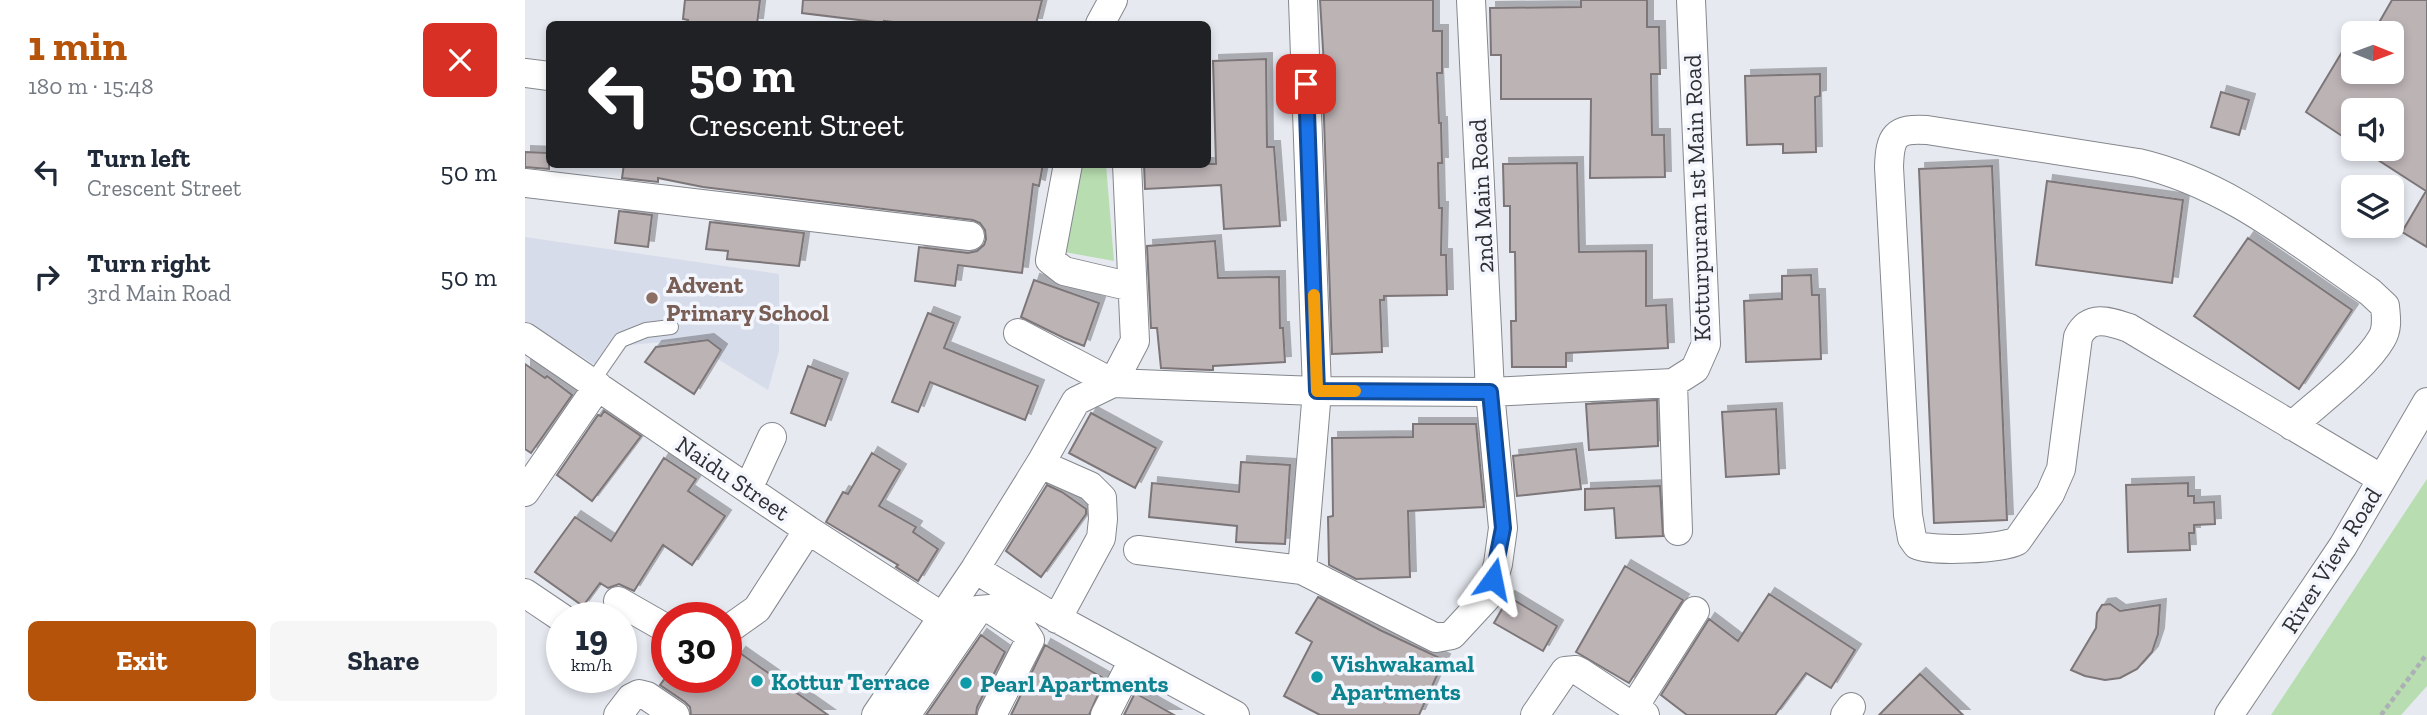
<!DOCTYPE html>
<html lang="en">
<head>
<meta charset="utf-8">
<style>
	body { margin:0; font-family:"Zilla Slab",serif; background:#f6f6f7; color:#1f2937; height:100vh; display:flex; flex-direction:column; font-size:26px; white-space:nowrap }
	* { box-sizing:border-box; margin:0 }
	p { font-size:23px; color:#747a83 }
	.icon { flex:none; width:38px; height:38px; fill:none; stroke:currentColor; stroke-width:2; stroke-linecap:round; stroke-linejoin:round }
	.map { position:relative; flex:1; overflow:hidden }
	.drawer { display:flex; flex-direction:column; background:#fff; width:525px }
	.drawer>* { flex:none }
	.banner { position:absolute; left:21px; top:21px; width:665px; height:147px; border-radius:10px; box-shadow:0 4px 10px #0003; background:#202124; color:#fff; overflow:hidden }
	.needle { width:46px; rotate:91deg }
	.buttons { position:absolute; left:1816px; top:21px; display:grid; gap:14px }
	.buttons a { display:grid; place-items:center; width:63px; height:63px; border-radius:10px; background:#fff; box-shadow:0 4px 10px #0003; font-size:35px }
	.speed { position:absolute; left:21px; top:602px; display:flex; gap:14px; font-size:35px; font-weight:700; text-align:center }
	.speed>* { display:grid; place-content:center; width:91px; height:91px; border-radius:50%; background:#fff; box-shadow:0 4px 10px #0003; line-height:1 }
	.speed small { font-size:18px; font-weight:400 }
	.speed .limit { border:10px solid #d22; background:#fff; color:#111 }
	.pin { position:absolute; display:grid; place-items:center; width:60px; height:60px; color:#fff; margin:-30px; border-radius:14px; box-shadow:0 4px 10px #0006 }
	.me { position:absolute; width:77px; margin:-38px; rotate:12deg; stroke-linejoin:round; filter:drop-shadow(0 0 5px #0008) }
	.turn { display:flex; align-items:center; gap:24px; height:147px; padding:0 28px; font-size:32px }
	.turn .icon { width:91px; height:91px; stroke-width:2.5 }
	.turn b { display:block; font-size:49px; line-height:60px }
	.round { display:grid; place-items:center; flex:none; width:74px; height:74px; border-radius:10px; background:#f6f6f7 }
	.summary { display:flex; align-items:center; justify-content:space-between; height:119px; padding:0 28px }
	h1 { font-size:42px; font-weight:700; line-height:52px; color:#b45309 }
	.primary-button { display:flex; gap:14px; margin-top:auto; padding:14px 28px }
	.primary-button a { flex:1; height:80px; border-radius:10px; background:#b45309; color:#fff; font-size:28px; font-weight:700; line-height:80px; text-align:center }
	.primary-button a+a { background:#f6f6f7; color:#1f2937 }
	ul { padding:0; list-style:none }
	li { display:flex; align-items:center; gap:21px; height:105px; padding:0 28px }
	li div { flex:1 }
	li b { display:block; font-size:26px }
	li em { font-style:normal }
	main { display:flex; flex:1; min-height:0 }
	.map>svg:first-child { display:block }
	.built { fill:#d7dcea }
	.green { fill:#b8ddb0 }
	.building { fill:#bcb3b5; stroke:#7d7678; stroke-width:2; filter:url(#shadow) }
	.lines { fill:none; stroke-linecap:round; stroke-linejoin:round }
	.lane-casing { stroke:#84878d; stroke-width:16 }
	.street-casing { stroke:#84878d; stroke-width:30 }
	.path { stroke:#acafb5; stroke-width:4.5; stroke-dasharray:5 3.5; stroke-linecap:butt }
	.lane { stroke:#fff; stroke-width:14 }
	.street { stroke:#fff; stroke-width:28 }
	.route-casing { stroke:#114b97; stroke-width:18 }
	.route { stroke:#1a73e8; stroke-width:12 }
	.slow { stroke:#f59e0b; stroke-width:12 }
	.education-dot { fill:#8d6e63; stroke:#f4f6fe; stroke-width:2.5 }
	.culture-dot { fill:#0f9aa8; stroke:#f4f6fe; stroke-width:2.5 }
	.labels { text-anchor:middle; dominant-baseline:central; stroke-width:7; stroke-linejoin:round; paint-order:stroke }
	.street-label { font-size:24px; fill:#2f3033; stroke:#f4f6fe }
	.education-label { font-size:24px; font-weight:bold; fill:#785e54; stroke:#f4f6fe; text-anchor:start }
	.culture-label { font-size:24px; font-weight:bold; fill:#0d838f; stroke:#f4f6fe; text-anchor:start }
</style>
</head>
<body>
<main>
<section class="drawer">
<div class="summary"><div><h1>1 min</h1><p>180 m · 15:48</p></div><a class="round" style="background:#d93025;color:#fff"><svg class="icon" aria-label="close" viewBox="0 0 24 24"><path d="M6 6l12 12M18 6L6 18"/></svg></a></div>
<ul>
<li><svg class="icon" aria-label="left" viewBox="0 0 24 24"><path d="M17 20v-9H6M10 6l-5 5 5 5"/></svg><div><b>Turn left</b><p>Crescent Street</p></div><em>50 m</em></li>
<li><svg class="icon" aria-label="right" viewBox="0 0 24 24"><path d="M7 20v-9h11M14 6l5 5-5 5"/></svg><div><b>Turn right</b><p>3rd Main Road</p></div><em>50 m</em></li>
</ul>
<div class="primary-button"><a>Exit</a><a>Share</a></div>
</section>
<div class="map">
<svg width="1902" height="715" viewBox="0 0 1902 715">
	<defs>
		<filter id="shadow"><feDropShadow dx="6" dy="-6" stdDeviation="0" flood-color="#0004"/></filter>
	</defs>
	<rect width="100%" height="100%" fill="#e6e9f0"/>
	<!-- built -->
	<path class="built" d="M 0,237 L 254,274 L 254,351 L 243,390 L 162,340 L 103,345 L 83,373 L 0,321 Z"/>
	<!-- green -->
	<path class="green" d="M 555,165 L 581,165 L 589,261 L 534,251 Z
		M 1902,479 L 1902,686 L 1876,715 L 1746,715 Z"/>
	<!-- building -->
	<path class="building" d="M 160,0 L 235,0 L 232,24 L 162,24 L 163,20 L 158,19 Z
		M 278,0 L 517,0 L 511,24 L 384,24 L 359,21 L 359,23 L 277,13 Z
		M 795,0 L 908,0 L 908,31 L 917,31 L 917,73 L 912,73 L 914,123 L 916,123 L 917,163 L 913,163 L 914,208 L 917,208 L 916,255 L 921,255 L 922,295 L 859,296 L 859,300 L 855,300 L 857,352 L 807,354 L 799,119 L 798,82 L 800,82 Z
		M 1056,0 L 1122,0 L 1122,27 L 1134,27 L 1135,74 L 1126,74 L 1127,135 L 1139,135 L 1140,177 L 1065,178 L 1066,99 L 976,99 L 976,55 L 966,55 L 965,8 L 1056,7 Z
		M 1867,0 L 1902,0 L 1902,247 L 1877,232 L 1901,191 L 1836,149 L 1867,149 L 1867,110 L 1829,110 L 1829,144 L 1781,112 L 1829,32 L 1829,72 L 1867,72 L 1867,33 L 1848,33 Z
		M 741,59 L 742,147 L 749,147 L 755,226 L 699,229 L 696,185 L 620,189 L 619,164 L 691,164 L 688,61 Z
		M 1295,74 L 1295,96 L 1290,97 L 1291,152 L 1258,153 L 1258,144 L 1222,145 L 1220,76 Z
		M 1696,92 L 1724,100 L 1714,135 L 1686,127 Z
		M 0,152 L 24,153 L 24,169 L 0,167 Z
		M 1052,163 L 1054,252 L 1121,251 L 1121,306 L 1141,305 L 1143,348 L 1041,353 L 1041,367 L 987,367 L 986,321 L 991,321 L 990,252 L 985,252 L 985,206 L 979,206 L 978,164 Z
		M 99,164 L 518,164 L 514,186 L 508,184 L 497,273 L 433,265 L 430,286 L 390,281 L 394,247 L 443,253 L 452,251 L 459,245 L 461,239 L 460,230 L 455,223 L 448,220 L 178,187 L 133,178 L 133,182 L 97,178 Z
		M 1467,166 L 1482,520 L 1409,523 L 1394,169 Z
		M 1522,181 L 1658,200 L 1647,283 L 1511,265 Z
		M 94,211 L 127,215 L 123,247 L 90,243 Z
		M 185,222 L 279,233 L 274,266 L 202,259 L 203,251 L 181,249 Z
		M 1723,238 L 1827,310 L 1774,389 L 1669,316 Z
		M 690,241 L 693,278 L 754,277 L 755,328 L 758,328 L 760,362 L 688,366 L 688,370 L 685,370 L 636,368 L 632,328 L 626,328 L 622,246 Z
		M 1286,275 L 1287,295 L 1294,295 L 1296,359 L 1221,362 L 1219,301 L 1257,299 L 1257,276 Z
		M 509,280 L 574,303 L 559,346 L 539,338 L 496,317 Z
		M 403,313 L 429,323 L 419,348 L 513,386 L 500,420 L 405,382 L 393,412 L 367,402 Z
		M 183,340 L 196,350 L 169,394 L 120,362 L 131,347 Z
		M 0,364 L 20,378 L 22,376 L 47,395 L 6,453 L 0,449 Z
		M 283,366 L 317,379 L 300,426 L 266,413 Z
		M 1132,400 L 1133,446 L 1064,450 L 1061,404 Z
		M 1251,409 L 1254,474 L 1201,477 L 1197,412 Z
		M 79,411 L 116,436 L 67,501 L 32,475 L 73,415 L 76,416 Z
		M 566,413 L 631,448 L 610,488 L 544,453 Z
		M 888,424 L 951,424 L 959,507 L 883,511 L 885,577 L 831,579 L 804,565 L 803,517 L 808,516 L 807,438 L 888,437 Z
		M 1051,449 L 1056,489 L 992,496 L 988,456 Z
		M 347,453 L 375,470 L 354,506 L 391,527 L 388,532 L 413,549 L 393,581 L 371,567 L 373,565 L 301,522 L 318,492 L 323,494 Z
		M 139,458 L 171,479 L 163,491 L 200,516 L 167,565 L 138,545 L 109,591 L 94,584 L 83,588 L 75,583 L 58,606 L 10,572 L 50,517 L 86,541 Z
		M 716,462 L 765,465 L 760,544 L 711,542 L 712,526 L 624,517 L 627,483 L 714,492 Z
		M 1663,483 L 1663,496 L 1669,496 L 1669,503 L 1689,502 L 1690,524 L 1669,525 L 1669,533 L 1664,533 L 1665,550 L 1603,552 L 1601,485 Z
		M 522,485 L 537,492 L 561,509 L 561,514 L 516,577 L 481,551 Z
		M 1135,486 L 1138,536 L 1091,538 L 1089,508 L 1060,510 L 1060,489 Z
		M 1100,566 L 1158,600 L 1104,683 L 1051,652 Z
		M 1244,594 L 1330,650 L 1306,688 L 1281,673 L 1250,715 L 1162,715 L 1136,695 L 1184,619 L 1213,641 Z
		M 793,597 L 855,630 L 919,660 L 894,715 L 795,715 L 759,696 L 787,642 L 771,633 Z
		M 984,597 L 1032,626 L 1018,651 L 969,623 Z
		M 1585,604 L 1595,611 L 1635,605 L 1633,634 L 1627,652 L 1612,669 L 1595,678 L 1580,680 L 1560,676 L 1546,670 L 1571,628 L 1572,613 L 1577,605 Z
		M 456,635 L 480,652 L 452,707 L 451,715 L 401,715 Z
		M 520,645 L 580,679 L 564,715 L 486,715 Z
		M 215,653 L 303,715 L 166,715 L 165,707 L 160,702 L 135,685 L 141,677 L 201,677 L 201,673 Z
		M 1395,674 L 1417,695 L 1438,715 L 1354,715 Z
		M 610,693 L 649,715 L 599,715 Z"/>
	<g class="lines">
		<!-- lane casing -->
		<g class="lane-casing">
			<path id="lane" d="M 67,382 L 96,340 L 121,330 L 146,327"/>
		</g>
		<!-- street casing -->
		<g class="street-casing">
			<path id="street" d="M 575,24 L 588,0
				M 0,73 L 24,76
				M 543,164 L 525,260 L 539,271 L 607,287
				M 0,183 L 445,236
				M 493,333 L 588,383 L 792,391 L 965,392 L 1148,383 L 1170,369 L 1181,344 L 1166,0
				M 0,337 L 283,530 L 418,617
				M 1148,383 L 1153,531
				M 1767,426 C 1793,402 1840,368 1857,338 C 1863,328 1861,317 1860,306 L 1845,292 C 1772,242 1701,183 1613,163 L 1402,130 C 1370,128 1365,136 1364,167 L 1383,515 L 1387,538 L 1392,545 C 1408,552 1476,549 1492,541 L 1525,494 L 1536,469 L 1553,337 C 1564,314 1584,321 1604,328 L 1857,479
				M 517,461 L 522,467 L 565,486 L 577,498 L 578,519 L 576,538 L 532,619
				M 223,489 L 247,437
				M 0,492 L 73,386
				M 613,550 L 777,570 L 911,638 L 927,635 L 964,595 L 973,564 L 978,528 L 965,392 L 946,0
				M 450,569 L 522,613 L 710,715
				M 777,570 L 792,391 L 778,0
				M 0,593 L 37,618
				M 93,601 L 142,629
				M 201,631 L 232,609 L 283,530
				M 1109,707 L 1170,611
				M 93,715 L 106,698 L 114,694 L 122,696 L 150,715
				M 351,715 L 450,569 L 517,461 L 551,401 L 588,383 L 610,341 L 602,164
				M 381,715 L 453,610 L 465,609 L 499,631 L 505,640 L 467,715
				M 580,715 L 608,660
				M 1010,715 L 1040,671 L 1051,670 L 1055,672 L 1120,715
				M 1320,715 L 1326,707
				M 1704,715 L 1818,546 L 1902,402"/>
		</g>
		<!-- path -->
		<path class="path" d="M 1856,715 L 1902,654"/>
		<!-- lane -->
		<use href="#lane" class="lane"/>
		<!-- street -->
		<use href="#street" class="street"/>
	</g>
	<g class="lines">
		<!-- route casing -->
		<g class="route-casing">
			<path id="route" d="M 781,84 L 792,391 L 965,392 L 978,528 L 968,579"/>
		</g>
		<!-- route -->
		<use href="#route" class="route"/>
		<!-- slow -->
		<path class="slow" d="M 789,295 L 792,391 L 830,391"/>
	</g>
	<!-- markers -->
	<circle class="education-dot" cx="127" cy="298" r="7"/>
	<g class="culture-dot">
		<circle cx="792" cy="677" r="7"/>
		<circle cx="232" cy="681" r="7"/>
		<circle cx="441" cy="683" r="7"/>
	</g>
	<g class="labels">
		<!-- street labels -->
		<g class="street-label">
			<text transform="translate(956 196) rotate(-93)">2nd Main Road</text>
			<text transform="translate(1172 198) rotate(-92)">Kotturpuram 1st Main Road</text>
			<text transform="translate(208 478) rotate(34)">Naidu Street</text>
			<text transform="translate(1806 560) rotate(-58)">River View Road</text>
		</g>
		<!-- education labels -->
		<g class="education-label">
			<text x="141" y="284">Advent<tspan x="141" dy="28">Primary School</tspan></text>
		</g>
		<!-- culture labels -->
		<g class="culture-label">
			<text x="806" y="663">Vishwakamal<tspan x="806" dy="28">Apartments</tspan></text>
			<text x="246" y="681">Kottur Terrace</text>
			<text x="455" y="683">Pearl Apartments</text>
		</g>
	</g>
</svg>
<div class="buttons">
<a><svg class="needle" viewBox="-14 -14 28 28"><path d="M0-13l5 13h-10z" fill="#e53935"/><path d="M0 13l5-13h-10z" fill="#747a83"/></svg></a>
<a><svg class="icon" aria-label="sound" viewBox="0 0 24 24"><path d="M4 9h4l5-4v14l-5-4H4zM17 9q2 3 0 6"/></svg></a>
<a><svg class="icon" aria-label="layers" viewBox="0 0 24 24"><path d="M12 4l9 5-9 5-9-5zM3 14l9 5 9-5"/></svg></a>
</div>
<div class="speed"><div>19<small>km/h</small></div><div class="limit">30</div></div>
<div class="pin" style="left:781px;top:84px;background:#d93025"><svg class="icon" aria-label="arrive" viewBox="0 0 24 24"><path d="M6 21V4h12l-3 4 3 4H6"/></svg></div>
<svg class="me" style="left:968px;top:579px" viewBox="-20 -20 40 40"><path d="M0-17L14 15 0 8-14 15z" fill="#1a73e8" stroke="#fff" stroke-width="4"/></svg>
<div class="banner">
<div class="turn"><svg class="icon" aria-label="left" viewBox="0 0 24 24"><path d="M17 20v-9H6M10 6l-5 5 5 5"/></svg><div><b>50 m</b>Crescent Street</div></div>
</div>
</div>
</main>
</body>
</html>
